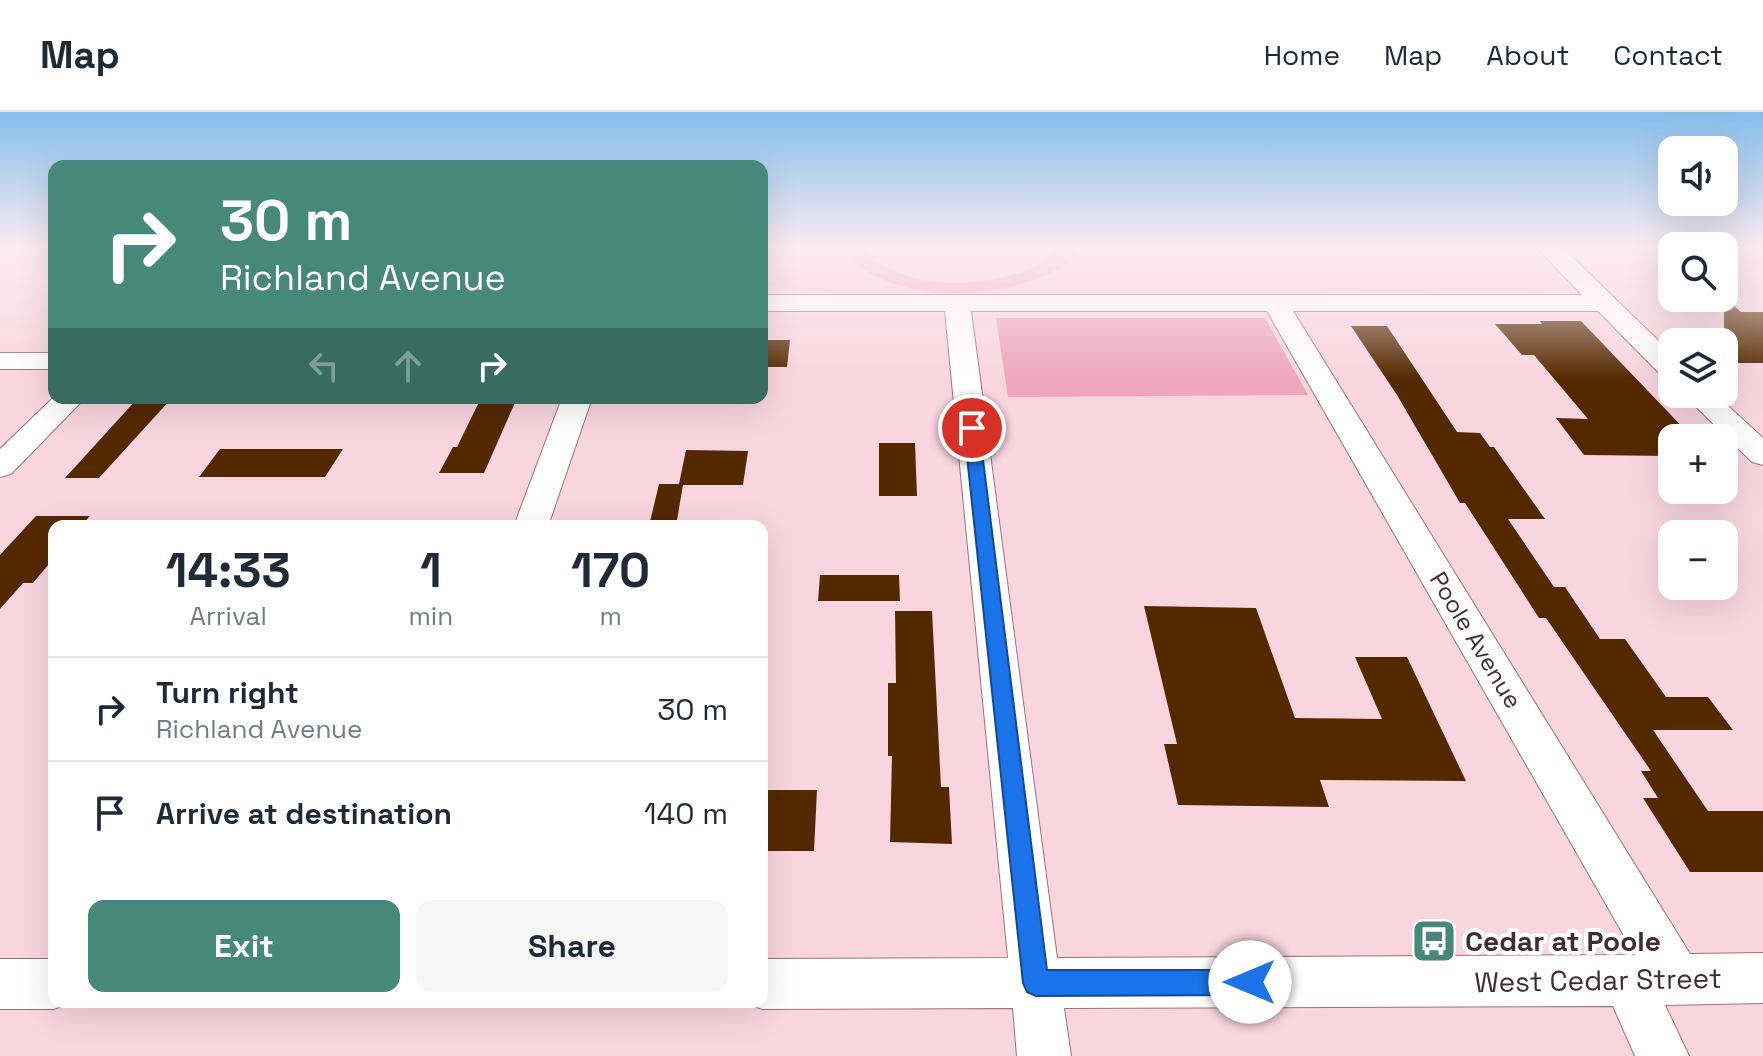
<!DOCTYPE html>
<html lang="en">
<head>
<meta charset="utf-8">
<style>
	body { margin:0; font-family:"Space Grotesk",sans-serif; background:#f6f6f7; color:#1f2937; height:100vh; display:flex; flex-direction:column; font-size:30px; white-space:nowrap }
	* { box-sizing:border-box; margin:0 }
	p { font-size:26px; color:#747a83 }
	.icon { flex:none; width:44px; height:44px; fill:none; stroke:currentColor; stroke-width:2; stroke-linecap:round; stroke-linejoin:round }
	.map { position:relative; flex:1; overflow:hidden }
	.side { position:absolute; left:48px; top:408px; width:720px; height:488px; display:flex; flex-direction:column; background:#fff; border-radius:16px; box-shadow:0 8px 32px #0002 }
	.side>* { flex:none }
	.hud { position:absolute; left:48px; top:48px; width:720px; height:244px; border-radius:16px; box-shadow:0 8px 32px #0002; background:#46887a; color:#fff; overflow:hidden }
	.fabs { position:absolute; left:1658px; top:24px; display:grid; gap:16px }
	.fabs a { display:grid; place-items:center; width:80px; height:80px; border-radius:16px; background:#fff; box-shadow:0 8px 32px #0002; font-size:40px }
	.pin { position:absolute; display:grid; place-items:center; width:68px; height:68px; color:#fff; margin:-34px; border:4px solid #fff; border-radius:50%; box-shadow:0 2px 8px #0007 }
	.me { position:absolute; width:88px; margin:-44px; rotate:270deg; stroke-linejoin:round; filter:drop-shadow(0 0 6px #0008) }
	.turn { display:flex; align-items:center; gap:28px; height:168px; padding:0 40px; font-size:36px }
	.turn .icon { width:104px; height:104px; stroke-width:2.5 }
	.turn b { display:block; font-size:56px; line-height:68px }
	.lanes { display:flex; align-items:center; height:76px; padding:0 40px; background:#0003; justify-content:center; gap:40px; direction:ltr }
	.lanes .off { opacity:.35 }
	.eta { display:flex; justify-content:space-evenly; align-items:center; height:136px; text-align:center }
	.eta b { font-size:48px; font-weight:700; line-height:56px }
	.primary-button { display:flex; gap:16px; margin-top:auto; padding:16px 40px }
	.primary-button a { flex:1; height:92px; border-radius:16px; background:#46887a; color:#fff; font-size:32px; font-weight:700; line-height:92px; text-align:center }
	.primary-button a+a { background:#f6f6f7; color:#1f2937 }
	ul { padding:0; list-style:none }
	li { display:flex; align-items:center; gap:24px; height:104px; padding:0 40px; border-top:2px solid #e0e1e3 }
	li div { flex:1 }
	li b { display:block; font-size:30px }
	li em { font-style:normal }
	header { display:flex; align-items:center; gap:48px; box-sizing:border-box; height:112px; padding:0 40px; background:#fff; border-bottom:2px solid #e0e1e3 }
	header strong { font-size:38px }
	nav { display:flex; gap:44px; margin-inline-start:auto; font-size:28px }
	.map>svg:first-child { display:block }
	.built { fill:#fdc8d9 }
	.green { fill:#eda6bd }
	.building { fill:#552900 }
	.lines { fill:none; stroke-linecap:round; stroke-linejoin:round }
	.minor-casing { stroke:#a36e80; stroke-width:2 }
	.minor { fill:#fff; fill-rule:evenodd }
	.route { fill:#1a73e8; stroke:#114b97; stroke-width:2 }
	.labels { text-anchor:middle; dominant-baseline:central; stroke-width:8; stroke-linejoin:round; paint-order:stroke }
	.street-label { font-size:24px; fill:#422c33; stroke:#fff }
	.near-poi-label { font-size:28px; font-weight:bold; fill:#422c33; stroke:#fff; text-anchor:start }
	.near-street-label { font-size:28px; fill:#422c33; stroke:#fff }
</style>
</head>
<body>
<header>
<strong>Map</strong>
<nav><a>Home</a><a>Map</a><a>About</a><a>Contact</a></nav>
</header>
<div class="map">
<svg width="1763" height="944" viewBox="0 0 1763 944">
	<rect width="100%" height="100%" fill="#f9d5e0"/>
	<!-- built -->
	<path class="built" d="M 762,135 L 1532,135 L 1573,178 L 1176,184 L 851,184 L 762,172 Z"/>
	<!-- green -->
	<path class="green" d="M 841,135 L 860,135 C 897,175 962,177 1011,163 C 1028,158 1047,153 1056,135 L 1078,135 C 1075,140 1073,148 1069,151 C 1065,155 1057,157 1052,160 C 996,189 882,194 841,135 Z
		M 996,206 L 1265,206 L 1308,283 L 1008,285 Z"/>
	<!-- building -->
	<path class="building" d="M 1724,185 L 1741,200 L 1763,200 L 1763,251 L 1724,251 Z
		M 1540,209 L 1581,209 L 1693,326 L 1672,326 L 1672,344 L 1584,343 L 1556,306 L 1588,307 L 1534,243 L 1522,243 L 1495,212 L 1542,212 Z
		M 1351,214 L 1387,214 L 1457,320 L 1480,321 L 1490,335 L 1494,335 L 1545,407 L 1508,407 L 1554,475 L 1565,475 L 1600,527 L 1625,527 L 1666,585 L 1708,585 L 1733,618 L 1653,618 L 1708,699 L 1763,699 L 1763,760 L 1690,760 L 1643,686 L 1658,686 L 1641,659 L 1651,659 L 1546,506 L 1539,506 L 1465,391 L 1460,391 L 1397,283 Z
		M 762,228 L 790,228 L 787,255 L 762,255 Z
		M 481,286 L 517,286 L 484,361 L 439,361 L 453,335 L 457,335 Z
		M 137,287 L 171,287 L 99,366 L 65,366 Z
		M 879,331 L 915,331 L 917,384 L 879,384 Z
		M 220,337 L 343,337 L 325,365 L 199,365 Z
		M 686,338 L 748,339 L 743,373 L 683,373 L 676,414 L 649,414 L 659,372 L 679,372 Z
		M 36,404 L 90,404 L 81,414 L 54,414 L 54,446 L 33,471 L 23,471 L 0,497 L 0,443 Z
		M 820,463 L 899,463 L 900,489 L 818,489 Z
		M 1144,494 L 1256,496 L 1295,606 L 1382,607 L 1355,545 L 1407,545 L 1466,669 L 1320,668 L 1329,695 L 1178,693 L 1164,632 L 1177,632 Z
		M 895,499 L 932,499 L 941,675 L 949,675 L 952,732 L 890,730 L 892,644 L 888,644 L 888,571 L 896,571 Z
		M 762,678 L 817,678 L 814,739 L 762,739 Z"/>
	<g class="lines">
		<!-- minor casing -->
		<g class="minor-casing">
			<path id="minor" d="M 1536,135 L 1562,135 L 1672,242 L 1672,266 L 1662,264 L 1598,199 L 1293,199 L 1690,842 L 1763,841 L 1763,891 L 1665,893 L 1689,944 L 1635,944 L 1613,894 L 1064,896 L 1071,944 L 1017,944 L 1013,896 L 762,897 L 744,890 L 762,890 L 762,847 L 1008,846 L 945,199 L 762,199 L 762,183 L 1582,183 ZM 971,199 L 1267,199 L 1635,843 L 1057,846 Z
				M 0,241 L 54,241 L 54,257 L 0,257 Z
				M 1683,282 L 1715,282 L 1763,326 L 1763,353 L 1752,350 Z
				M 54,285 L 85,286 L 11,362 L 0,365 L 0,337 Z
				M 562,286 L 592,286 L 548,414 L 514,414 Z
				M 0,847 L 54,847 L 54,890 L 72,890 L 54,897 L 0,897 Z"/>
		</g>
		<!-- minor -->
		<use href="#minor" class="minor"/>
	</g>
	<!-- sky -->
	<linearGradient id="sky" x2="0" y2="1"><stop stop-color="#85beec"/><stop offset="0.51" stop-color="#fcecf1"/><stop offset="1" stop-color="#fcecf1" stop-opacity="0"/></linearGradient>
	<rect width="1763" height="267" fill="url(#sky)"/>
	<!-- route -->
	<path class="route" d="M 972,312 L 979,316 L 1047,858 L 1250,858 L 1259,861 L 1263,870 L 1259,879 L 1250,883 L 1036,884 L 1027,880 L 1023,871 L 964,316 Z"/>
	<!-- icons -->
	<defs>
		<g id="bus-square" transform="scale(2.3)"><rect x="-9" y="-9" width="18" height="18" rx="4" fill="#46887a" stroke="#fff"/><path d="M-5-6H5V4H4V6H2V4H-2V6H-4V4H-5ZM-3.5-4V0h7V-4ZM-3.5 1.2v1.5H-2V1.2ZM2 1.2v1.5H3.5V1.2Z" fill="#fff"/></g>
	</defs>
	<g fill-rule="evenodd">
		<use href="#bus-square" x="1434" y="829"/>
	</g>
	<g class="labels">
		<!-- street labels -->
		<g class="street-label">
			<text transform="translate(1476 528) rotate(59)">Poole Avenue</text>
		</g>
		<!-- near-poi labels -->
		<g class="near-poi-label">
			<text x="1465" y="829">Cedar at Poole</text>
		</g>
		<!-- near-street labels -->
		<g class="near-street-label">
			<text transform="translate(1598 868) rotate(-1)">West Cedar Street</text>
		</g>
	</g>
</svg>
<div class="fabs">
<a><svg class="icon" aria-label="sound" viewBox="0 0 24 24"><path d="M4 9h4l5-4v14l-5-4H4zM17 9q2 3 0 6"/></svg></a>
<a><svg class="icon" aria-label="search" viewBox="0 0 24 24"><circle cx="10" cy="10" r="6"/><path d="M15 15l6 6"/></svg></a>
<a><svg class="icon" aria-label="layers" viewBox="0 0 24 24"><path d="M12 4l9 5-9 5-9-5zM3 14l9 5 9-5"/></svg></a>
<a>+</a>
<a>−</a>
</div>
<div class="pin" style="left:972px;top:316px;background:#d93025"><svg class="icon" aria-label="arrive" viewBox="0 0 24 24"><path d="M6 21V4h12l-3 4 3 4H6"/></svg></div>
<svg class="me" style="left:1250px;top:870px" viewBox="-20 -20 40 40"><circle r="19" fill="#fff"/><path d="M0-13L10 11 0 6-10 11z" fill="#1a73e8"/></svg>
<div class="hud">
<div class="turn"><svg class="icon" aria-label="right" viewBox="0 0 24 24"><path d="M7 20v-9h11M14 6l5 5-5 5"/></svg><div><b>30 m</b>Richland Avenue</div></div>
<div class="lanes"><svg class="icon off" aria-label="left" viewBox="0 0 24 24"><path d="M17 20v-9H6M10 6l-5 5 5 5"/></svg><svg class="icon off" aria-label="ahead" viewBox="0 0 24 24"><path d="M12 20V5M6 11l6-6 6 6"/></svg><svg class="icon" aria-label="right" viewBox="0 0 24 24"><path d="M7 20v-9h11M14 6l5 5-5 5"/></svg></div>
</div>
<section class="side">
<div class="eta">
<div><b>14:33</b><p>Arrival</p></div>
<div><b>1</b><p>min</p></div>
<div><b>170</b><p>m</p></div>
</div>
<ul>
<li><svg class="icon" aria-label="right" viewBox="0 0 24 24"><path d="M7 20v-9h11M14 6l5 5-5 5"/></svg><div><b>Turn right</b><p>Richland Avenue</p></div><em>30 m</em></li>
<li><svg class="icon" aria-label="arrive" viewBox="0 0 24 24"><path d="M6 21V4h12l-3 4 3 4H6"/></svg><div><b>Arrive at destination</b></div><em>140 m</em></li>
</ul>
<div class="primary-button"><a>Exit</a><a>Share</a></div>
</section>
</div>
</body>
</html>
